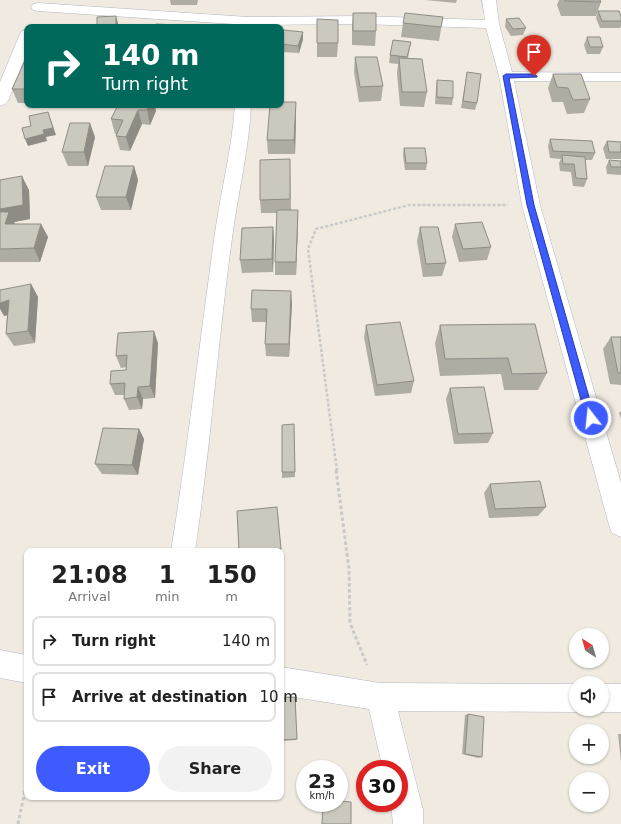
<!DOCTYPE html>
<html lang="en">
<head>
<meta charset="utf-8">
<style>
	body { margin:0; font-family:"DejaVu Sans",sans-serif; background:#f2f2f2; color:#222; height:100vh; display:flex; flex-direction:column; font-size:15px; white-space:nowrap }
	* { box-sizing:border-box; margin:0 }
	p { font-size:13px; color:#767676 }
	.icon { flex:none; width:22px; height:22px; fill:none; stroke:currentColor; stroke-width:2; stroke-linecap:round; stroke-linejoin:round }
	.map { position:relative; flex:1; overflow:hidden }
	.sheet { position:absolute; left:24px; top:548px; width:260px; height:252px; display:flex; flex-direction:column; background:#fff; border-radius:8px; box-shadow:0 1px 3px #0004 }
	.sheet>* { flex:none }
	.guide { position:absolute; left:24px; top:24px; width:260px; height:84px; border-radius:8px; box-shadow:0 1px 3px #0004; background:#00695c; color:#fff; overflow:hidden }
	.needle { width:26px; rotate:323deg }
	.fabs { position:absolute; left:569px; top:628px; display:grid; gap:8px }
	.fabs a { display:grid; place-items:center; width:40px; height:40px; border-radius:50%; background:#fff; box-shadow:0 1px 3px #0004; font-size:20px }
	.speed { position:absolute; left:296px; top:760px; display:flex; gap:8px; font-size:20px; font-weight:700; text-align:center }
	.speed>* { display:grid; place-content:center; width:52px; height:52px; border-radius:50%; background:#fff; box-shadow:0 1px 3px #0004; line-height:1 }
	.speed small { font-size:10px; font-weight:400 }
	.speed .limit { border:6px solid #d22; background:#fff; color:#111 }
	.pin { position:absolute; display:grid; place-items:center; width:34px; height:34px; color:#fff; margin:-41px -17px; border-radius:50% 50% 50% 0; rotate:-45deg; box-shadow:0 0 4px #0007 }
	.pin .icon { rotate:45deg }
	.me { position:absolute; width:44px; margin:-22px; rotate:344deg; stroke-linejoin:round; filter:drop-shadow(0 0 3px #0008) }
	.turn { display:flex; align-items:center; gap:14px; height:84px; padding:0 12px; font-size:18px }
	.turn .icon { width:52px; height:52px; stroke-width:2.5 }
	.turn b { display:block; font-size:28px; line-height:34px }
	.eta { display:flex; justify-content:space-evenly; align-items:center; height:68px; text-align:center }
	.eta b { font-size:24px; font-weight:600; line-height:28px }
	.action { display:flex; gap:8px; margin-top:auto; padding:8px 12px }
	.action a { flex:1; height:46px; border-radius:24px; background:#3e5bff; color:#fff; font-size:16px; font-weight:600; line-height:46px; text-align:center }
	.action a+a { background:#f2f2f2; color:#222 }
	ul { padding:0; list-style:none }
	li { display:flex; align-items:center; gap:12px; height:50px; margin:0 8px 6px; padding:0 4px; border:2px solid #e0e0e0; border-radius:8px }
	li div { flex:1 }
	li b { display:block; font-size:15px }
	li em { font-style:normal }
	.map>svg:first-child { display:block }
	.lines { fill:none; stroke-linecap:round; stroke-linejoin:round }
	.minor-casing { stroke:#b4b6c2; stroke-width:1 }
	.path-far1 { stroke:#c9c9c9; stroke-width:2.5; stroke-dasharray:3 2; stroke-linecap:butt }
	.path { stroke:#c9c9c9; stroke-width:3; stroke-dasharray:3.5 2.5; stroke-linecap:butt }
	.minor { fill:#fff; fill-rule:evenodd }
	.wall { fill:#afaca3 }
	.shaded-wall { fill:#8e8c85 }
	.building { fill:#cbc8be; stroke:#8e8c85 }
	.route { fill:#3e5bff; stroke:#283ba6 }
</style>
</head>
<body>
<div class="map">
<svg width="621" height="824" viewBox="0 0 621 824">
	<rect width="100%" height="100%" fill="#f0eae0"/>
	<g class="lines">
		<!-- minor casing -->
		<g class="minor-casing">
			<path id="minor" d="M 482,0 L 496,0 L 499,24 L 512,72 L 621,73 L 621,81 L 514,81 L 540,205 L 621,483 L 621,537 L 612,533 L 609,525 L 522,205 L 499,76 L 486,28 L 360,24 L 248,25 L 38,11 L 33,10 L 31,7 L 33,4 L 38,3 L 248,17 L 360,16 L 485,20 Z
				M 27,30 L 27,52 L 8,101 L 5,104 L 0,106 L 0,82 L 20,34 L 22,31 Z
				M 235,105 L 251,105 C 249,148 239,189 233,231 C 218,337 211,445 195,551 L 171,551 C 188,446 200,339 215,233 C 221,190 232,149 235,105 Z
				M 0,650 L 27,655 L 27,683 L 0,678 Z
				M 281,667 L 380,683 L 576,684 L 576,709 L 583,709 L 576,712 L 398,711 L 423,810 L 423,824 L 393,824 L 391,803 L 399,803 L 399,769 L 383,769 L 369,709 L 281,695 Z
				M 602,684 L 621,684 L 621,712 L 602,712 L 595,709 L 602,709 Z"/>
		</g>
		<!-- path-far1 -->
		<path class="path-far1" d="M 337,471 L 308,249 L 316,229 L 409,205 L 508,205"/>
		<!-- path -->
		<path class="path" d="M 336,470 L 349,569 L 350,623 L 367,665
			M 18,824 L 27,781"/>
		<!-- minor -->
		<use href="#minor" class="minor"/>
	</g>
	<!-- wall -->
	<path class="wall" d="M 170,0 L 198,0 L 197,5 L 171,5 Z
		M 425,0 L 457,0 L 456,3 Z
		M 559,0 L 600,0 L 601,2 L 596,16 L 561,16 L 557,5 Z
		M 598,11 L 621,16 L 621,26 L 620,28 L 600,28 L 596,18 Z
		M 353,13 L 376,31 L 375,46 L 352,45 L 352,27 Z
		M 443,17 L 439,41 L 401,37 L 403,23 Z
		M 317,19 L 338,43 L 337,57 L 317,57 Z
		M 506,19 L 526,28 L 523,35 L 511,36 L 505,27 Z
		M 281,34 L 303,39 L 299,53 L 281,52 Z
		M 587,37 L 603,47 L 600,54 L 587,54 L 584,45 Z
		M 411,42 L 408,58 L 427,92 L 424,107 L 400,106 L 397,73 L 398,64 L 389,63 L 390,55 Z
		M 27,56 L 27,103 L 18,103 L 12,89 Z
		M 355,57 L 383,86 L 381,101 L 359,102 L 354,72 Z
		M 467,72 L 477,103 L 475,110 L 461,108 Z
		M 553,74 L 590,99 L 584,113 L 567,114 L 563,102 L 552,102 L 548,88 Z
		M 437,80 L 453,98 L 452,105 L 435,104 L 436,87 Z
		M 296,102 L 296,116 L 295,154 L 268,154 L 267,140 Z
		M 118,105 L 156,111 L 150,125 L 142,124 L 130,151 L 120,150 L 116,136 L 117,134 L 115,134 L 111,119 Z
		M 95,137 L 88,166 L 68,166 L 62,152 Z
		M 550,139 L 595,153 L 592,160 L 585,160 L 587,179 L 584,187 L 573,186 L 571,172 L 560,171 L 559,163 L 561,159 L 550,158 L 548,146 Z
		M 607,141 L 621,142 L 621,159 L 606,159 L 603,148 Z
		M 404,148 L 427,163 L 426,170 L 405,170 L 403,155 Z
		M 290,159 L 291,210 L 298,210 L 298,224 L 296,275 L 275,275 L 275,262 L 277,213 L 261,213 L 260,200 Z
		M 609,160 L 621,161 L 621,175 L 607,174 L 606,167 Z
		M 134,166 L 138,180 L 131,210 L 101,210 L 96,197 Z
		M 29,190 L 30,219 L 14,222 L 15,224 L 41,224 L 48,237 L 40,262 L 0,262 L 0,212 Z
		M 455,224 L 491,247 L 487,260 L 459,262 L 452,237 Z
		M 273,227 L 274,240 L 273,272 L 242,273 L 240,260 Z
		M 420,227 L 446,263 L 442,276 L 423,277 L 417,241 Z
		M 31,284 L 38,297 L 35,343 L 14,346 L 6,334 L 7,315 L 4,316 Z
		M 292,303 L 289,357 L 266,356 L 265,344 L 266,322 L 252,322 L 251,309 Z
		M 366,325 L 414,381 L 411,393 L 375,396 L 364,337 Z
		M 440,325 L 547,373 L 538,390 L 504,390 L 501,374 L 440,376 L 435,343 Z
		M 611,337 L 621,337 L 621,385 L 610,384 L 603,349 Z
		M 158,343 L 155,398 L 143,399 L 142,409 L 129,410 L 124,399 L 124,395 L 115,395 L 110,384 L 126,370 L 126,367 L 121,368 L 116,356 Z
		M 450,388 L 493,433 L 488,443 L 454,444 L 446,399 Z
		M 621,411 L 621,419 L 619,413 Z
		M 294,424 L 295,477 L 282,478 L 282,472 Z
		M 139,429 L 144,439 L 138,475 L 102,474 L 95,464 Z
		M 490,484 L 546,507 L 538,516 L 489,518 L 484,493 Z
		M 278,516 L 282,557 L 281,557 L 281,551 L 239,551 Z
		M 283,609 L 284,641 L 281,641 L 281,610 Z
		M 295,697 L 297,740 L 281,741 L 281,698 Z
		M 468,714 L 482,757 L 478,758 L 462,754 L 465,715 Z
		M 618,734 L 621,734 L 621,762 Z"/>
	<!-- shaded-wall -->
	<path class="shaded-wall" d="M 116,16 L 118,23 L 118,27 L 116,27 Z
		M 303,32 L 303,39 L 299,53 L 298,46 Z
		M 296,102 L 296,116 L 295,154 L 294,140 Z
		M 149,105 L 155,105 L 156,111 L 150,125 L 147,110 Z
		M 138,110 L 142,124 L 130,151 L 126,137 Z
		M 48,112 L 56,135 L 46,137 L 47,141 L 28,146 L 25,139 L 43,130 Z
		M 90,123 L 95,137 L 88,166 L 84,152 Z
		M 134,166 L 138,180 L 131,210 L 126,197 Z
		M 22,176 L 29,190 L 30,219 L 14,222 L 16,226 L 5,224 L 6,222 L 0,211 L 0,209 Z
		M 298,210 L 298,224 L 296,275 L 296,262 Z
		M 41,224 L 48,237 L 40,262 L 34,248 Z
		M 273,227 L 274,240 L 273,272 L 272,259 Z
		M 31,284 L 38,297 L 35,343 L 28,331 Z
		M 291,291 L 292,303 L 289,357 L 289,344 Z
		M 9,300 L 17,313 L 4,316 L 0,309 L 0,303 Z
		M 154,331 L 158,343 L 155,398 L 150,386 Z
		M 138,387 L 143,399 L 142,409 L 137,397 Z
		M 139,429 L 144,439 L 138,475 L 132,465 Z"/>
	<!-- building -->
	<path class="building" d="M 565,0 L 600,0 L 601,2 L 565,1 Z
		M 598,11 L 619,11 L 621,16 L 621,21 L 602,21 Z
		M 353,13 L 376,13 L 376,31 L 353,31 Z
		M 405,13 L 443,17 L 441,27 L 403,23 Z
		M 116,16 L 116,27 L 97,27 L 97,17 Z
		M 519,18 L 526,28 L 513,29 L 506,19 Z
		M 317,19 L 338,20 L 338,43 L 317,43 Z
		M 156,24 L 175,25 L 175,27 L 155,27 Z
		M 283,30 L 303,32 L 298,46 L 281,44 L 281,34 Z
		M 587,37 L 600,37 L 603,47 L 590,47 Z
		M 393,40 L 411,42 L 407,57 L 390,55 Z
		M 27,56 L 27,89 L 12,89 Z
		M 355,57 L 377,57 L 383,86 L 360,87 Z
		M 399,58 L 422,59 L 427,92 L 402,92 Z
		M 467,72 L 481,74 L 477,103 L 463,101 Z
		M 553,74 L 581,74 L 590,99 L 573,100 L 568,88 L 557,87 Z
		M 437,80 L 453,81 L 453,98 L 437,97 Z
		M 281,102 L 296,102 L 294,140 L 267,140 L 270,105 L 281,105 Z
		M 118,105 L 149,105 L 147,110 L 138,110 L 126,137 L 116,136 L 123,120 L 111,119 Z
		M 48,112 L 53,128 L 43,130 L 44,134 L 25,139 L 22,128 L 31,126 L 29,116 Z
		M 70,123 L 90,123 L 84,152 L 62,152 Z
		M 550,139 L 592,141 L 595,153 L 553,151 Z
		M 607,141 L 621,142 L 621,152 L 609,152 Z
		M 404,148 L 425,148 L 427,163 L 406,163 Z
		M 562,155 L 585,157 L 587,179 L 576,178 L 574,164 L 563,164 Z
		M 290,159 L 290,199 L 260,200 L 260,160 Z
		M 609,160 L 621,161 L 621,167 L 611,167 Z
		M 105,166 L 134,166 L 126,197 L 96,197 Z
		M 22,176 L 23,205 L 0,209 L 0,180 Z
		M 277,210 L 298,210 L 296,262 L 275,262 Z
		M 0,212 L 9,212 L 5,224 L 41,224 L 34,248 L 0,249 Z
		M 482,222 L 491,247 L 463,249 L 455,224 Z
		M 273,227 L 272,259 L 240,260 L 242,228 Z
		M 420,227 L 438,227 L 446,263 L 426,264 Z
		M 31,284 L 28,331 L 6,334 L 9,300 L 0,303 L 0,290 Z
		M 252,290 L 291,291 L 289,344 L 265,344 L 267,309 L 251,309 Z
		M 400,322 L 414,381 L 377,385 L 366,325 Z
		M 535,324 L 547,373 L 512,374 L 508,358 L 445,359 L 440,325 Z
		M 154,331 L 150,386 L 138,387 L 137,397 L 124,399 L 125,383 L 110,384 L 111,371 L 126,370 L 127,355 L 116,356 L 118,333 Z
		M 611,337 L 621,337 L 621,373 L 618,373 Z
		M 484,387 L 493,433 L 458,434 L 450,388 Z
		M 294,424 L 295,472 L 282,472 L 282,425 Z
		M 103,428 L 139,429 L 132,465 L 95,464 Z
		M 540,481 L 546,507 L 495,509 L 490,484 Z
		M 277,507 L 281,549 L 262,551 L 239,551 L 237,511 Z
		M 283,609 L 283,638 L 281,638 L 281,610 Z
		M 295,697 L 297,739 L 281,740 L 281,698 Z
		M 468,714 L 484,717 L 482,757 L 465,754 Z
		M 339,801 L 351,802 L 351,824 L 322,824 L 323,803 L 339,803 Z"/>
	<!-- route -->
	<path class="route" d="M 534,74 L 537,76 L 537,77 L 509,78 L 534,205 L 595,418 L 591,422 L 586,418 L 527,205 L 503,76 L 506,74 Z"/>
</svg>
<div class="fabs">
<a><svg class="needle" viewBox="-14 -14 28 28"><path d="M0-13l5 13h-10z" fill="#e53935"/><path d="M0 13l5-13h-10z" fill="#767676"/></svg></a>
<a><svg class="icon" aria-label="sound" viewBox="0 0 24 24"><path d="M4 9h4l5-4v14l-5-4H4zM17 9q2 3 0 6"/></svg></a>
<a>+</a>
<a>−</a>
</div>
<div class="speed"><div>23<small>km/h</small></div><div class="limit">30</div></div>
<div class="pin" style="left:534px;top:76px;background:#d93025"><svg class="icon" aria-label="arrive" viewBox="0 0 24 24"><path d="M6 21V4h12l-3 4 3 4H6"/></svg></div>
<svg class="me" style="left:591px;top:418px" viewBox="-20 -20 40 40"><circle r="17" fill="#3e5bff" stroke="#fff" stroke-width="3"/><path d="M0-11L8 9 0 5-8 9z" fill="#fff"/></svg>
<div class="guide">
<div class="turn"><svg class="icon" aria-label="right" viewBox="0 0 24 24"><path d="M7 20v-9h11M14 6l5 5-5 5"/></svg><div><b>140 m</b>Turn right</div></div>
</div>
<section class="sheet">
<div class="eta">
<div><b>21:08</b><p>Arrival</p></div>
<div><b>1</b><p>min</p></div>
<div><b>150</b><p>m</p></div>
</div>
<ul>
<li><svg class="icon" aria-label="right" viewBox="0 0 24 24"><path d="M7 20v-9h11M14 6l5 5-5 5"/></svg><div><b>Turn right</b></div><em>140 m</em></li>
<li><svg class="icon" aria-label="arrive" viewBox="0 0 24 24"><path d="M6 21V4h12l-3 4 3 4H6"/></svg><div><b>Arrive at destination</b></div><em>10 m</em></li>
</ul>
<div class="action"><a>Exit</a><a>Share</a></div>
</section>
</div>
</body>
</html>
